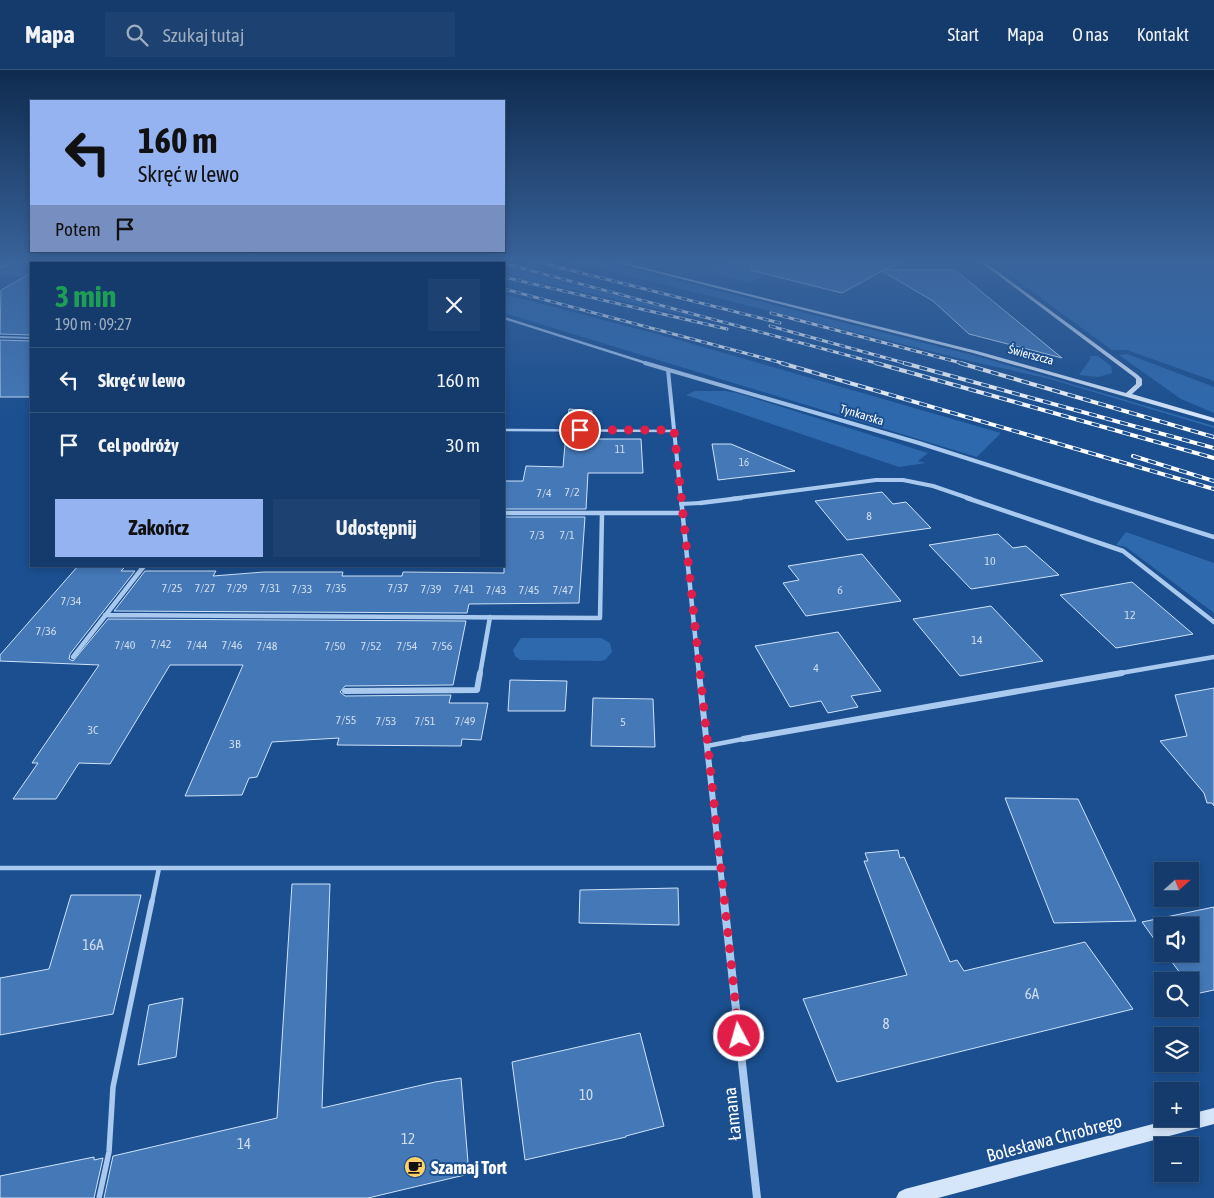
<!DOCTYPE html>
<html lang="pl">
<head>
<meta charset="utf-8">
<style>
	body { margin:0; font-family:"Asap Condensed",sans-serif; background:#1d4271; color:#f1f3f6; height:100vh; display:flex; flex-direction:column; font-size:19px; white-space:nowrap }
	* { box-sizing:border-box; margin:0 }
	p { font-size:16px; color:#9dadc1 }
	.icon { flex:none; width:28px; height:28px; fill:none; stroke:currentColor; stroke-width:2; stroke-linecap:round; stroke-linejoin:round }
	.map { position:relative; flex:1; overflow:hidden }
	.drawer { position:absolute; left:30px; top:192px; width:475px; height:305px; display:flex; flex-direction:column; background:#143b6b; border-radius:0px; box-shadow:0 2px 8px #0003,0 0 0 1px #33557e }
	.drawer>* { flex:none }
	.guide { position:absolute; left:30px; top:30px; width:475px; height:152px; border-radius:0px; box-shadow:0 2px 8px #0003,0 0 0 1px #33557e; background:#95b2f1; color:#111; overflow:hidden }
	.needle { width:32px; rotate:69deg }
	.controls { position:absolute; left:1154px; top:792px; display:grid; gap:10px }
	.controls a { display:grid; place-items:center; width:45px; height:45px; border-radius:0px; background:#143b6b; box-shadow:0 2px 8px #0003,0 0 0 1px #33557e; font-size:25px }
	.pin { position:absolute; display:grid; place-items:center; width:42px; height:42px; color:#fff; margin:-21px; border:2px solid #fff; border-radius:50%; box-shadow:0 1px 5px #0007 }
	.me { position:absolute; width:55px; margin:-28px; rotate:354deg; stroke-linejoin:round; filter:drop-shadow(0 0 4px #0008) }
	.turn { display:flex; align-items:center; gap:18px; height:105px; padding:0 25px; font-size:22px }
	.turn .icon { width:65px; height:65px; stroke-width:2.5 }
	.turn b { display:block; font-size:35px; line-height:42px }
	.then { display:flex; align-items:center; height:48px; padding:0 25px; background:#0003; gap:10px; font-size:19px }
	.round { display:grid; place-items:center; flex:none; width:52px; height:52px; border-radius:0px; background:#1d4271 }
	.overview { display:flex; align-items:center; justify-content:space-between; height:85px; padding:0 25px }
	h1 { font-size:30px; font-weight:700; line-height:38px; color:#1e9e55 }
	.action { display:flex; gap:10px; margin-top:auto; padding:10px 25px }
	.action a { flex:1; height:58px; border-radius:0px; background:#95b2f1; color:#111; font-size:20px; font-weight:700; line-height:58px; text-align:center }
	.action a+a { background:#1d4271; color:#f1f3f6 }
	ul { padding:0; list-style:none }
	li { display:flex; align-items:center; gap:15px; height:65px; padding:0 25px; border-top:1px solid #33557e }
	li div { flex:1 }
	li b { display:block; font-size:19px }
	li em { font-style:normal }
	header { display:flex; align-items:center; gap:30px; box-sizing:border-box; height:70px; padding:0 25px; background:#143b6b; border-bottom:1px solid #33557e }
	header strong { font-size:24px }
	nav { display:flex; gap:28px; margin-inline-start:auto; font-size:18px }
	.search { width:350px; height:45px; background:#1d4271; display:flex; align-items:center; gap:12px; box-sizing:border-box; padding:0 18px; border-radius:0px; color:#9dadc1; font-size:19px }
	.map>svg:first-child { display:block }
	.green { fill:#2e69ad }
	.building { fill:#4478b7; stroke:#cfe3fa }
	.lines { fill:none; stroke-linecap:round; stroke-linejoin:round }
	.lane-far4 { stroke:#a9c9ee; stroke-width:2 }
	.lane-far3 { stroke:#a9c9ee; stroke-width:2.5 }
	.lane-far2 { stroke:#a9c9ee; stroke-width:4 }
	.lane-far1 { stroke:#a9c9ee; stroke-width:4.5 }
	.lane { stroke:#a9c9ee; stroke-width:5.5 }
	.street-far4 { stroke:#a9c9ee; stroke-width:2.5 }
	.street-far3 { stroke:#a9c9ee; stroke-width:4 }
	.street-far2 { stroke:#a9c9ee; stroke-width:4.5 }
	.street-far1 { stroke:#a9c9ee; stroke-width:6 }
	.street { stroke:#a9c9ee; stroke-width:8 }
	.secondary { fill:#d6e6fa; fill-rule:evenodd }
	.rail-far1-casing { stroke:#fff; stroke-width:3 }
	.rail-casing { stroke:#fff; stroke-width:4 }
	.rail-far1 { stroke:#1b4f8f; stroke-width:2; stroke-dasharray:6; stroke-linecap:butt }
	.rail { stroke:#1b4f8f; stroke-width:2.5; stroke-dasharray:8; stroke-linecap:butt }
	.route { stroke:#e11d48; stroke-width:9; stroke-dasharray:0 16.2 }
	.labels { text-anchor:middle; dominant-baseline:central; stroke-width:4; stroke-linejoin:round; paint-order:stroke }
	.far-number-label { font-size:11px; fill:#d0dded }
	.far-street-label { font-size:12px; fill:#fff; stroke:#1b4f8f }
	.number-label { font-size:12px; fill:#d0dded }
	.near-number-label { font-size:15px; fill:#d0dded }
	.near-street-label { font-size:18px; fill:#fff; stroke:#1b4f8f }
	.near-poi-label { font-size:18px; font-weight:bold; fill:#fff; stroke:#1b4f8f; text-anchor:start }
</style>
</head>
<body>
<header>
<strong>Mapa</strong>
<div class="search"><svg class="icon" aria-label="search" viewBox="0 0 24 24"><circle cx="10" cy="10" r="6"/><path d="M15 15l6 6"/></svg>Szukaj tutaj</div>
<nav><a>Start</a><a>Mapa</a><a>O nas</a><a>Kontakt</a></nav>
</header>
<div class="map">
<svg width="1214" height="1128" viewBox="0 0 1214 1128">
	<rect width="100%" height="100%" fill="#1b4f8f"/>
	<!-- green -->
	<path class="green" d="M 24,190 L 161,190 L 154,194 L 31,194 L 31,206 L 0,206 L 0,203 Z
		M 566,190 L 595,190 L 980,287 L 1214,356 L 1214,358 L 1050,309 L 974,292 Z
		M 736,190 L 801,190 L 749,213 L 706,202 Z
		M 989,190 L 1214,190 L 1214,311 L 1127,280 L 1112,280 Z
		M 504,196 L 711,251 L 504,204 Z
		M 504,224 L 672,268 L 1001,363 L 977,387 L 504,243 Z
		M 1127,284 L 1214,317 L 1214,343 L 1181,329 L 1119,285 Z
		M 1089,286 L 1098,286 L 1111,296 L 1112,303 L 1098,307 L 1079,305 L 1091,288 Z
		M 695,321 L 725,321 L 737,323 L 928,383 L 918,391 L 926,393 L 899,397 L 686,325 Z
		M 1126,462 L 1214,493 L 1214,543 L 1126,477 L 1116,475 Z
		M 521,568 L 601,568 L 610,573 L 612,582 L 605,590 L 600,591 L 520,590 L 515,586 L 513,580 Z"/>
	<!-- building -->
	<path class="building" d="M 751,190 L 905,190 L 885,200 L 955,200 L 1062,288 L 969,264 L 933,231 L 882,201 L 842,223 L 750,200 Z
		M 31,203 L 31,265 L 0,264 L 1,220 Z
		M 0,270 L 31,271 L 31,327 L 0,327 Z
		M 569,339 L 592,341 L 591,357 L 567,357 Z
		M 566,363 L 590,364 L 590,369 L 641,369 L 643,403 L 588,403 L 586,439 L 504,439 L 504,411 L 523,411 L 526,396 L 563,397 Z
		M 712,374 L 731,374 L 795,401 L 718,410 Z
		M 882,422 L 893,434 L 906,432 L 931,458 L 847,470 L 815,431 Z
		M 504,447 L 585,447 L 579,533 L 469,534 L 467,543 L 114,541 L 145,501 L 216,501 L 213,506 L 264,502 L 343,502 L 342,506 L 402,506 L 403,502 L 504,503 Z
		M 998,464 L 1013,478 L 1026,476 L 1059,505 L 971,519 L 929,475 Z
		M 862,484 L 901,531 L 806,546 L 783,513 L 799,510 L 788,496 Z
		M 78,496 L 126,496 L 121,501 L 135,501 L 70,584 L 69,589 L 73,591 L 108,549 L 466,551 L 453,615 L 345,616 L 340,622 L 345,626 L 451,625 L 449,633 L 488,633 L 481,670 L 462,669 L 461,676 L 337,675 L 339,668 L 272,672 L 257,707 L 249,708 L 242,725 L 185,726 L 243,595 L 170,595 L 110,694 L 79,693 L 56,729 L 13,729 L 38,693 L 32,693 L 99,595 L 0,591 L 0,585 Z
		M 1132,512 L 1172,546 L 1193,564 L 1116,578 L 1060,525 Z
		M 991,536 L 1043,591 L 960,606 L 913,549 Z
		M 838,562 L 881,621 L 851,626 L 858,637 L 828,643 L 821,631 L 790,637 L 755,576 Z
		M 510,610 L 567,611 L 565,641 L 508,641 Z
		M 1214,618 L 1214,736 L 1212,733 L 1207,733 L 1204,723 L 1160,671 L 1187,666 L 1175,625 Z
		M 593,628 L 653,629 L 655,677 L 591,676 Z
		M 1005,728 L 1078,729 L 1136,851 L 1054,853 Z
		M 898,780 L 900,788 L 904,787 L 950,892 L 957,890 L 964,901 L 1085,872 L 1133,939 L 837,1012 L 803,929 L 907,905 L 864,791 L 868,791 L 865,783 Z
		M 292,814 L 330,814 L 322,1038 L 435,1012 L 461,1008 L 469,1104 L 368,1128 L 104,1128 L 113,1086 L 277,1048 Z
		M 678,818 L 679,855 L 579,853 L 580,820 Z
		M 71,825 L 141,825 L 113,944 L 0,965 L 0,908 L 49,899 Z
		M 1214,837 L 1214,920 L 1195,924 L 1190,917 L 1190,911 L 1186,911 L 1166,884 L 1190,884 L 1190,856 L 1162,856 L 1162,880 L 1142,852 Z
		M 183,928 L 176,987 L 138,995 L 149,935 Z
		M 640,963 L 664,1056 L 626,1066 L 626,1067 L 525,1090 L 512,992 Z
		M 94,1087 L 94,1090 L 103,1088 L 94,1128 L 0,1128 L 0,1106 Z"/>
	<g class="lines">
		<!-- lane-far4 -->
		<path class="lane-far4" d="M 0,267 L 31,268"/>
		<!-- lane-far3 -->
		<path class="lane-far3" d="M 504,360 L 674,361"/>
		<!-- lane-far2 -->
		<path class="lane-far2" d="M 681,434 L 700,433"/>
		<!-- lane-far1 -->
		<path class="lane-far1" d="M 707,676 L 743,669
			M 0,798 L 720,798
			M 152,832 L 159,798"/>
		<!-- lane -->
		<path class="lane" d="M 99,1128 L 109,1082 L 113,1017 L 152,831"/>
		<!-- street-far4 -->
		<path class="street-far4" d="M 319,190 L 333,194
			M 0,198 L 16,190
			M 504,248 L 649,294"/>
		<!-- street-far3 -->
		<path class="street-far3" d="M 645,293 L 919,373 L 1094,429
			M 668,300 L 681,429
			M 731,429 L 876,410 L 903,410 L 933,416 L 971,429"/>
		<!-- street-far2 -->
		<path class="street-far2" d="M 681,428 L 699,604
			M 967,428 L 1123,481 L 1214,552
			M 1090,428 L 1214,467
			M 700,433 L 741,428
			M 504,443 L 682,443
			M 105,545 L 600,548 L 602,443
			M 73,587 L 144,496
			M 480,604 L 490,547
			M 1115,604 L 1214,587"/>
		<!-- street-far1 -->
		<path class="street-far1" d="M 699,603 L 724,832
			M 345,621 L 477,620 L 480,603
			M 743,669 L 1122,603"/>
		<!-- street -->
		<path class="street" d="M 724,831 L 757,1128"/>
		<!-- secondary -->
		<path class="secondary" d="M 607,190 L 613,190 L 977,281 L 1126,323 L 1136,314 L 1136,309 L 1134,307 L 978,190 L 982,190 L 1138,305 L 1142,309 L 1142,315 L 1132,324 L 1214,348 L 1214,352 L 973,283 Z
			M 1214,1038 L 1214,1054 L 938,1128 L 896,1128 L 899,1122 L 905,1119 L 1172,1049 L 1190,1049 L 1190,1044 Z"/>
		<!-- rail-far1 casing -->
		<g class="rail-far1-casing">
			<path id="rail-far1" d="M 389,190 L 405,194
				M 410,190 L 427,194
				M 433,190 L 451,194
				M 491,190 L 880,294
				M 530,190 L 780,253
				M 504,207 L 727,259
				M 504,219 L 786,294
				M 771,243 L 965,294
				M 770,256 L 908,294"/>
		</g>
		<!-- rail casing -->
		<g class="rail-casing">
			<path id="rail" d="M 781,293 L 1214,419
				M 876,293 L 1214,388
				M 904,293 L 1214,378
				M 960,293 L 1214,367
				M 1133,386 L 1214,411"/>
		</g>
		<!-- rail-far1 -->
		<use href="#rail-far1" class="rail-far1"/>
		<!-- rail -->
		<use href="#rail" class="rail"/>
	</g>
	<!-- sky -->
	<linearGradient id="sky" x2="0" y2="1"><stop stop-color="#0f2b4f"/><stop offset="0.55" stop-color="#39639b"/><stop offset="1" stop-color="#39639b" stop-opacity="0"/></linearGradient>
	<rect width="1214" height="347" fill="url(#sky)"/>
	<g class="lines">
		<!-- route -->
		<path class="route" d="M 580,360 L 674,360 L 739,966"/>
	</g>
	<!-- icons -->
	<defs>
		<g id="cafe-disc" transform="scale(1.125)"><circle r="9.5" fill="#ffd166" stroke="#1b4f8f"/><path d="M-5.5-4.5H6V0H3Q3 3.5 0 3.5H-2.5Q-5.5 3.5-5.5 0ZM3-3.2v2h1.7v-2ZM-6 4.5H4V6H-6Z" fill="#111"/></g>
	</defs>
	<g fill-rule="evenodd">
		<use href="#cafe-disc" x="415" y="1097"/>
	</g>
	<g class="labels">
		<!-- far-number labels -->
		<g class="far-number-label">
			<text x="620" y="379">11</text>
			<text x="744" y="392">16</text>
		</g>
		<!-- far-street labels -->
		<g class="far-street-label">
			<text transform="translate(1031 285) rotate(15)">Świerszcza</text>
			<text transform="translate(862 345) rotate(17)">Tynkarska</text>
		</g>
		<!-- number labels -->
		<g class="number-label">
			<text x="572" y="422">7/2</text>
			<text x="544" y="423">7/4</text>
			<text x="869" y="446">8</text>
			<text x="537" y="465">7/3</text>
			<text x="567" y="465">7/1</text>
			<text x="990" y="491">10</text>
			<text x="172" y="518">7/25</text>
			<text x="205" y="518">7/27</text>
			<text x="237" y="518">7/29</text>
			<text x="270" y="518">7/31</text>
			<text x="336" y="518">7/35</text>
			<text x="398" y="518">7/37</text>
			<text x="302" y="519">7/33</text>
			<text x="431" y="519">7/39</text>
			<text x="464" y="519">7/41</text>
			<text x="496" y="520">7/43</text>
			<text x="529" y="520">7/45</text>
			<text x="563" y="520">7/47</text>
			<text x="840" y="520">6</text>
			<text x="71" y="531">7/34</text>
			<text x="1130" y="545">12</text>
			<text x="46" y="561">7/36</text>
			<text x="977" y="570">14</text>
			<text x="161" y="574">7/42</text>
			<text x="125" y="575">7/40</text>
			<text x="197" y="575">7/44</text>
			<text x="232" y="575">7/46</text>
			<text x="267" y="576">7/48</text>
			<text x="335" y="576">7/50</text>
			<text x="371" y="576">7/52</text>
			<text x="407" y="576">7/54</text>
			<text x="442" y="576">7/56</text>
			<text x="816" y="598">4</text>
			<text x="346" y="650">7/55</text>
			<text x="386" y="651">7/53</text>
			<text x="425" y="651">7/51</text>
			<text x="465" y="651">7/49</text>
			<text x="623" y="652">5</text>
			<text x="93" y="660">3C</text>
			<text x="235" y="674">3B</text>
		</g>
		<!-- near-number labels -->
		<g class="near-number-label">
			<text x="93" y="874">16A</text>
			<text x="1032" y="923">6A</text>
			<text x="886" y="953">8</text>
			<text x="586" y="1024">10</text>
			<text x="408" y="1068">12</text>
			<text x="244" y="1073">14</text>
		</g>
		<!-- near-street labels -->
		<g class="near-street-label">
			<text transform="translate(732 1044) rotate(-96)">Łamana</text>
			<text transform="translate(1054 1068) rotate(-15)">Bolesława Chrobrego</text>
		</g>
		<!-- near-poi labels -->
		<g class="near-poi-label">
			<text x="431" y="1097">Szamaj Tort</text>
		</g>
	</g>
</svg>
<div class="controls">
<a><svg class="needle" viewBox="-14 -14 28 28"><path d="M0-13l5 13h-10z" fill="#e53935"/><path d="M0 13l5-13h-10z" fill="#9dadc1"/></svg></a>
<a><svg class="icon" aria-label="sound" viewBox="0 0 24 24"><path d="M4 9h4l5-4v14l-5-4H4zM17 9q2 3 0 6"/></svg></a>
<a><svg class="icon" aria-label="search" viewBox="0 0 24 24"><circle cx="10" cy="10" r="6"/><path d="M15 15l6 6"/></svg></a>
<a><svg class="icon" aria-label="layers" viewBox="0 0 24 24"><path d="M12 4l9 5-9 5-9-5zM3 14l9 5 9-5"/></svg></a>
<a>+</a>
<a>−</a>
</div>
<div class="pin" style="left:580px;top:360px;background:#d93025"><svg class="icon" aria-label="arrive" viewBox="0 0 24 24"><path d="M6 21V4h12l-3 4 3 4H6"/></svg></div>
<svg class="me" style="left:739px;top:966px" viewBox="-20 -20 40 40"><circle r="17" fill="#e11d48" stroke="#fff" stroke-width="3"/><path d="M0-11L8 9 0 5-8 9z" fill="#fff"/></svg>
<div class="guide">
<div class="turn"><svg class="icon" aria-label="left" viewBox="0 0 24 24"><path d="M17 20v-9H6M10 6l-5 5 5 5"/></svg><div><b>160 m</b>Skręć w lewo</div></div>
<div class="then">Potem<svg class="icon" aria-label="arrive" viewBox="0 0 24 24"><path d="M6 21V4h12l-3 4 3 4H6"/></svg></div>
</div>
<section class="drawer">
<div class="overview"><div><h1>3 min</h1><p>190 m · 09:27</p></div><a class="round"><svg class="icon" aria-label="close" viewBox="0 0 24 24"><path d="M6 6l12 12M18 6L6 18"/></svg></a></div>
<ul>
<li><svg class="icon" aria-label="left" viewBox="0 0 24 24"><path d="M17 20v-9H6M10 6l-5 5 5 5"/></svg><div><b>Skręć w lewo</b></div><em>160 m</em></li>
<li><svg class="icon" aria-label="arrive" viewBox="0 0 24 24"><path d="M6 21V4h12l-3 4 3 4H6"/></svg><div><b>Cel podróży</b></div><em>30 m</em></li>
</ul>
<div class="action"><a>Zakończ</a><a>Udostępnij</a></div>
</section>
</div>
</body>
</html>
